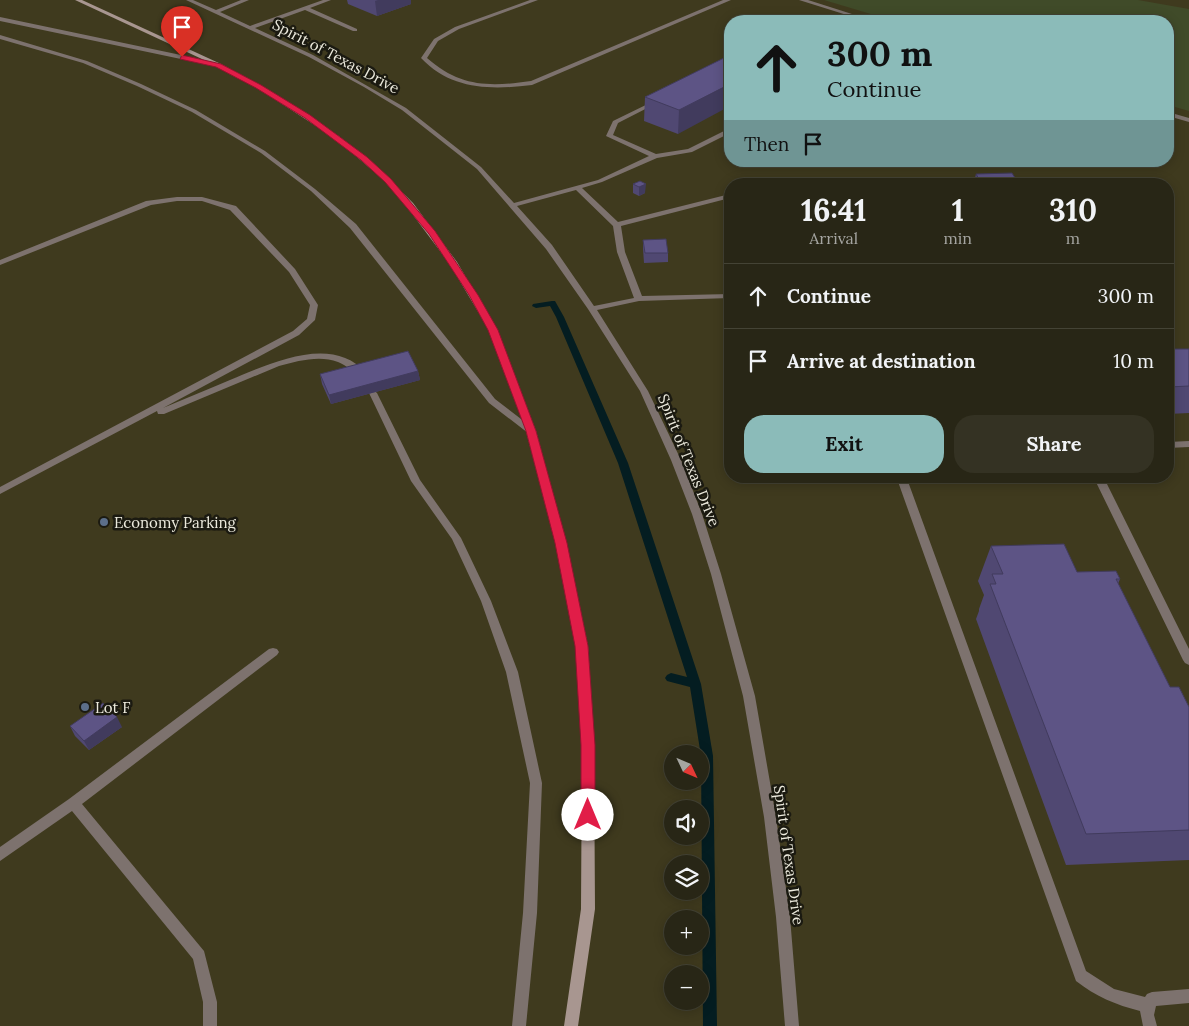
<!DOCTYPE html>
<html lang="en">
<head>
<meta charset="utf-8">
<style>
	body { margin:0; font-family:Lora,serif; background:#343223; color:#f1f3f6; height:100vh; display:flex; flex-direction:column; font-size:19px; white-space:nowrap }
	* { box-sizing:border-box; margin:0 }
	p { font-size:16px; color:#a5a5a1 }
	.icon { flex:none; width:28px; height:28px; fill:none; stroke:currentColor; stroke-width:2; stroke-linecap:round; stroke-linejoin:round }
	.map { position:relative; flex:1; overflow:hidden }
	.panel { position:absolute; left:724px; top:178px; width:450px; height:305px; display:flex; flex-direction:column; background:#282616; border-radius:20px; box-shadow:0 2px 12px #0003,0 0 0 1px #444335 }
	.panel>* { flex:none }
	.banner { position:absolute; left:724px; top:15px; width:450px; height:152px; border-radius:20px; box-shadow:0 2px 12px #0003,0 0 0 1px #444335; background:#8bbbb9; color:#111; overflow:hidden }
	.needle { width:32px; rotate:134deg }
	.tools { position:absolute; left:664px; top:745px; display:grid; gap:10px }
	.tools a { display:grid; place-items:center; width:45px; height:45px; border-radius:50%; background:#282616; box-shadow:0 2px 12px #0003,0 0 0 1px #444335; font-size:25px }
	.pin { position:absolute; display:grid; place-items:center; width:42px; height:42px; color:#fff; margin:-51px -21px; border-radius:50% 50% 50% 0; rotate:-45deg; box-shadow:0 0 5px #0007 }
	.pin .icon { rotate:45deg }
	.me { position:absolute; width:55px; margin:-28px; rotate:0deg; stroke-linejoin:round; filter:drop-shadow(0 0 4px #0008) }
	.turn { display:flex; align-items:center; gap:18px; height:105px; padding:0 20px; font-size:22px }
	.turn .icon { width:65px; height:65px; stroke-width:2.5 }
	.turn b { display:block; font-size:35px; line-height:42px }
	.then { display:flex; align-items:center; height:48px; padding:0 20px; background:#0003; gap:10px; font-size:19px }
	.eta { display:flex; justify-content:space-evenly; align-items:center; height:85px; text-align:center }
	.eta b { font-size:30px; font-weight:800; line-height:35px }
	.cta { display:flex; gap:10px; margin-top:auto; padding:10px 20px }
	.cta a { flex:1; height:58px; border-radius:20px; background:#8bbbb9; color:#111; font-size:20px; font-weight:800; line-height:58px; text-align:center }
	.cta a+a { background:#343223; color:#f1f3f6 }
	ul { padding:0; list-style:none }
	li { display:flex; align-items:center; gap:15px; height:65px; padding:0 20px; border-top:1px solid #444335 }
	li div { flex:1 }
	li b { display:block; font-size:19px }
	li em { font-style:normal }
	.map>svg:first-child { display:block }
	.built { fill:#3f3a1e; fill-rule:evenodd }
	.green { fill:#404b29 }
	.lines { fill:none; stroke-linecap:round; stroke-linejoin:round }
	.stream { fill:#041d21; fill-rule:evenodd }
	.lane { fill:#7d726e; fill-rule:evenodd }
	.secondary { fill:#a89690; fill-rule:evenodd }
	.wall { fill:#504872 }
	.shaded-wall { fill:#413b5d }
	.building { fill:#5d5485; stroke:#413b5d }
	.route { fill:#e11d48; stroke:#92132f }
	.service-dot { fill:#5c6f8a; stroke:#1b1a11; stroke-width:2 }
	.labels { text-anchor:middle; dominant-baseline:central; stroke-width:5; stroke-linejoin:round; paint-order:stroke }
	.street-label { font-size:15px; fill:#eceadd; stroke:#1b1a11 }
	.poi-label { font-size:15px; fill:#eceadd; stroke:#1b1a11; text-anchor:start }
</style>
</head>
<body>
<div class="map">
<svg width="1189" height="1026" viewBox="0 0 1189 1026">
	<rect width="100%" height="100%" fill="#36321d"/>
	<!-- built -->
	<path class="built" d="M 0,0 L 1189,0 L 1189,1026 L 0,1026 ZM 730,21 L 1168,21 L 1168,161 L 730,161 ZM 730,184 L 1168,184 L 1168,476 L 730,476 ZM 672,754 L 700,754 L 700,781 L 672,781 ZM 672,809 L 700,809 L 700,836 L 672,836 ZM 672,864 L 700,864 L 700,891 L 672,891 ZM 672,919 L 700,919 L 700,946 L 672,946 ZM 672,974 L 700,974 L 700,1001 L 672,1001 Z"/>
	<!-- green -->
	<path class="green" d="M 824,0 L 1138,0 L 1189,9 L 1189,111 L 1168,105 L 1168,21 L 894,21 Z"/>
	<g class="lines">
		<!-- stream -->
		<path class="stream" d="M 552,301 L 555,301 L 564,317 L 628,463 L 701,684 L 713,756 L 717,1026 L 703,1026 L 701,756 L 690,687 L 667,681 L 665,678 L 667,675 L 671,673 L 687,677 L 618,463 L 556,317 L 550,306 L 536,308 L 532,306 L 533,304 Z"/>
		<!-- lane -->
		<path class="lane" d="M 186,0 L 193,0 L 216,10 L 241,0 L 249,0 L 220,12 L 250,26 L 323,0 L 331,0 L 310,8 L 357,29 L 357,31 L 353,31 L 305,10 L 255,28 L 313,55 L 406,108 L 481,167 L 514,203 L 598,180 L 649,156 L 606,136 L 613,121 L 654,101 L 659,102 L 618,123 L 613,135 L 656,154 L 688,149 L 730,128 L 730,133 L 692,152 L 657,158 L 602,182 L 582,188 L 618,222 L 730,194 L 730,198 L 621,226 L 625,252 L 642,296 L 730,294 L 730,298 L 639,301 L 597,310 L 648,391 L 681,460 L 702,514 L 721,574 L 755,696 L 776,817 L 790,917 L 799,1026 L 785,1026 L 776,917 L 764,817 L 743,696 L 711,574 L 692,514 L 671,460 L 640,391 L 588,309 L 546,249 L 477,169 L 402,110 L 364,87 L 309,57 ZM 576,190 L 613,226 L 617,252 L 634,298 L 594,306 L 552,245 L 517,206 Z
			M 530,0 L 538,0 L 459,29 L 438,41 L 427,58 C 460,87 489,87 531,81 L 723,0 L 731,0 L 532,85 C 491,90 451,90 421,58 L 434,39 L 455,27 Z
			M 799,0 L 808,0 L 874,21 L 866,21 Z
			M 0,17 L 219,63 L 222,65 L 219,67 L 0,21 Z
			M 0,35 L 87,61 L 141,84 L 196,110 L 265,151 L 315,189 L 356,224 L 495,399 L 534,429 L 536,431 L 534,433 L 528,433 L 489,403 L 350,228 L 311,191 L 261,153 L 192,112 L 137,86 L 83,63 L 0,39 Z
			M 1168,112 L 1189,118 L 1189,122 L 1168,116 Z
			M 177,197 L 202,197 L 236,206 L 295,269 L 318,305 L 315,320 L 299,335 L 163,408 C 185,399 208,389 230,380 C 269,364 332,333 366,373 L 365,375 C 356,376 347,365 338,362 C 319,355 298,361 279,366 L 164,414 L 158,414 L 157,411 L 0,494 L 0,487 L 293,331 L 307,319 L 310,305 L 289,272 L 230,210 L 202,201 L 177,201 L 151,205 L 0,265 L 0,260 L 146,201 Z
			M 373,390 L 377,393 L 420,480 L 461,538 L 491,601 L 518,672 L 542,783 L 537,913 L 526,1026 L 512,1026 L 523,913 L 530,783 L 506,672 L 481,601 L 452,539 L 411,481 L 369,393 Z
			M 1189,441 L 1189,447 L 1168,448 L 1168,442 Z
			M 896,476 L 906,476 L 1086,971 L 1114,989 L 1145,997 L 1147,994 L 1152,992 L 1189,989 L 1189,1003 L 1156,1006 L 1154,1015 L 1157,1026 L 1143,1026 L 1140,1011 C 1116,1005 1095,996 1076,981 Z
			M 1093,476 L 1103,476 L 1189,649 L 1189,665 L 1185,663 L 1183,660 Z
			M 273,648 L 277,649 L 279,652 L 277,655 L 82,804 L 204,951 L 217,1002 L 217,1026 L 203,1026 L 203,1002 L 193,959 L 72,811 L 0,861 L 0,847 L 69,799 L 269,649 Z"/>
		<!-- secondary -->
		<path class="secondary" d="M 75,0 L 82,0 L 221,64 L 260,85 L 340,137 L 390,180 L 413,203 L 457,262 L 497,330 L 536,431 L 566,543 L 588,646 L 594,745 L 595,909 L 578,1026 L 564,1026 L 581,909 L 582,745 L 576,646 L 556,543 L 526,431 L 489,330 L 449,263 L 407,207 L 386,182 L 336,139 L 256,87 L 217,66 Z"/>
	</g>
	<!-- wall -->
	<path class="wall" d="M 347,0 L 411,0 L 411,4 L 377,16 L 348,4 Z
		M 730,55 L 678,134 L 644,121 L 645,97 Z
		M 976,174 L 1019,184 L 973,184 Z
		M 640,181 L 645,193 L 639,196 L 633,193 L 633,184 Z
		M 643,240 L 668,253 L 668,262 L 644,263 L 643,249 Z
		M 1168,349 L 1189,349 L 1189,413 L 1168,414 Z
		M 418,371 L 420,380 L 331,404 L 322,384 L 320,374 Z
		M 991,546 L 1077,572 L 1120,579 L 1118,584 L 1170,687 L 1189,707 L 1189,860 L 1066,865 L 976,619 L 979,611 L 979,609 L 984,595 L 978,581 Z
		M 70,726 L 122,727 L 89,750 L 75,736 Z"/>
	<!-- shaded-wall -->
	<path class="shaded-wall" d="M 378,0 L 411,0 L 411,4 L 377,16 L 375,1 Z
		M 730,84 L 730,106 L 678,134 L 679,110 Z
		M 646,184 L 645,193 L 639,196 L 639,187 Z
		M 418,371 L 420,380 L 331,404 L 329,395 Z
		M 117,717 L 122,727 L 89,750 L 84,741 Z"/>
	<!-- building -->
	<path class="building" d="M 802,19 L 809,21 L 798,21 Z
		M 730,55 L 730,84 L 679,110 L 645,97 Z
		M 1012,173 L 1019,184 L 982,184 L 976,174 Z
		M 640,181 L 646,184 L 639,187 L 633,184 Z
		M 939,182 L 940,184 L 885,184 Z
		M 666,239 L 668,253 L 645,253 L 643,240 Z
		M 1168,349 L 1189,349 L 1189,386 L 1168,387 Z
		M 408,351 L 418,371 L 329,395 L 320,374 Z
		M 1064,544 L 1077,572 L 1116,571 L 1120,579 L 1116,579 L 1170,687 L 1179,687 L 1189,707 L 1189,830 L 1086,834 L 990,584 L 996,584 L 992,574 L 1003,574 L 991,546 Z
		M 103,703 L 117,717 L 84,741 L 70,726 Z"/>
	<!-- route -->
	<path class="route" d="M 182,55 L 221,64 L 261,85 L 310,115 L 367,157 L 391,179 L 435,231 L 478,295 L 498,330 L 536,431 L 567,543 L 588,646 L 595,745 L 595,815 L 593,820 L 588,822 L 583,820 L 581,815 L 581,745 L 575,646 L 555,543 L 526,431 L 488,330 L 469,295 L 429,234 L 385,182 L 361,160 L 305,118 L 256,88 L 216,67 L 180,59 Z"/>
	<!-- markers -->
	<g class="service-dot">
		<circle cx="104" cy="522" r="5"/>
		<circle cx="85" cy="707" r="5"/>
	</g>
	<g class="labels">
		<!-- street labels -->
		<g class="street-label">
			<text transform="translate(336 56) rotate(28)">Spirit of Texas Drive</text>
			<text transform="translate(689 460) rotate(68)">Spirit of Texas Drive</text>
			<text transform="translate(789 855) rotate(82)">Spirit of Texas Drive</text>
		</g>
		<!-- poi labels -->
		<g class="poi-label">
			<text x="114" y="522">Economy Parking</text>
			<text x="95" y="707">Lot F</text>
		</g>
	</g>
</svg>
<div class="tools">
<a><svg class="needle" viewBox="-14 -14 28 28"><path d="M0-13l5 13h-10z" fill="#e53935"/><path d="M0 13l5-13h-10z" fill="#a5a5a1"/></svg></a>
<a><svg class="icon" aria-label="sound" viewBox="0 0 24 24"><path d="M4 9h4l5-4v14l-5-4H4zM17 9q2 3 0 6"/></svg></a>
<a><svg class="icon" aria-label="layers" viewBox="0 0 24 24"><path d="M12 4l9 5-9 5-9-5zM3 14l9 5 9-5"/></svg></a>
<a>+</a>
<a>−</a>
</div>
<div class="pin" style="left:182px;top:57px;background:#d93025"><svg class="icon" aria-label="arrive" viewBox="0 0 24 24"><path d="M6 21V4h12l-3 4 3 4H6"/></svg></div>
<svg class="me" style="left:588px;top:815px" viewBox="-20 -20 40 40"><circle r="19" fill="#fff"/><path d="M0-13L10 11 0 6-10 11z" fill="#e11d48"/></svg>
<div class="banner">
<div class="turn"><svg class="icon" aria-label="ahead" viewBox="0 0 24 24"><path d="M12 20V5M6 11l6-6 6 6"/></svg><div><b>300 m</b>Continue</div></div>
<div class="then">Then<svg class="icon" aria-label="arrive" viewBox="0 0 24 24"><path d="M6 21V4h12l-3 4 3 4H6"/></svg></div>
</div>
<section class="panel">
<div class="eta">
<div><b>16:41</b><p>Arrival</p></div>
<div><b>1</b><p>min</p></div>
<div><b>310</b><p>m</p></div>
</div>
<ul>
<li><svg class="icon" aria-label="ahead" viewBox="0 0 24 24"><path d="M12 20V5M6 11l6-6 6 6"/></svg><div><b>Continue</b></div><em>300 m</em></li>
<li><svg class="icon" aria-label="arrive" viewBox="0 0 24 24"><path d="M6 21V4h12l-3 4 3 4H6"/></svg><div><b>Arrive at destination</b></div><em>10 m</em></li>
</ul>
<div class="cta"><a>Exit</a><a>Share</a></div>
</section>
</div>
</body>
</html>
